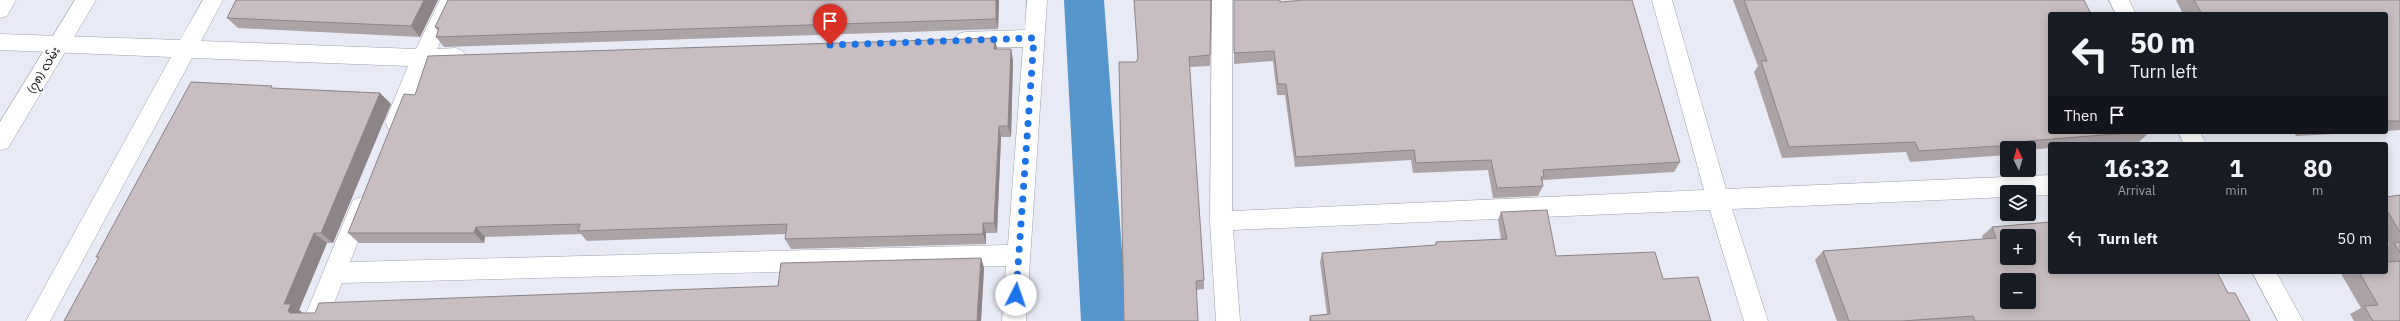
<!DOCTYPE html>
<html lang="en">
<head>
<meta charset="utf-8">
<style>
	body { margin:0; font-family:"IBM Plex Sans","Noto Sans Myanmar",sans-serif; background:#242831; color:#f1f3f6; height:100vh; display:flex; flex-direction:column; font-size:15px; white-space:nowrap }
	* { box-sizing:border-box; margin:0 }
	p { font-size:13px; color:#9ea1a6 }
	.icon { flex:none; width:22px; height:22px; fill:none; stroke:currentColor; stroke-width:2; stroke-linecap:round; stroke-linejoin:round }
	.map { position:relative; flex:1; overflow:hidden }
	.drawer { position:absolute; left:2048px; top:142px; width:340px; height:132px; display:flex; flex-direction:column; background:#171b24; border-radius:4px; box-shadow:0 2px 10px #0003 }
	.drawer>* { flex:none }
	.hud { position:absolute; left:2048px; top:12px; width:340px; height:122px; border-radius:4px; box-shadow:0 2px 10px #0003; background:#171b24; color:#f1f3f6; overflow:hidden }
	.needle { width:26px; rotate:355deg }
	.fabs { position:absolute; left:2000px; top:141px; display:grid; gap:8px }
	.fabs a { display:grid; place-items:center; width:36px; height:36px; border-radius:4px; background:#171b24; box-shadow:0 2px 10px #0003; font-size:20px }
	.pin { position:absolute; display:grid; place-items:center; width:34px; height:34px; color:#fff; margin:-41px -17px; border-radius:50% 50% 50% 0; rotate:-45deg; box-shadow:0 0 4px #0007 }
	.pin .icon { rotate:45deg }
	.me { position:absolute; width:44px; margin:-22px; rotate:4deg; stroke-linejoin:round; filter:drop-shadow(0 0 3px #0008) }
	.turn { display:flex; align-items:center; gap:14px; height:84px; padding:0 16px; font-size:18px }
	.turn .icon { width:52px; height:52px; stroke-width:2.5 }
	.turn b { display:block; font-size:28px; line-height:34px }
	.then { display:flex; align-items:center; height:38px; padding:0 16px; background:#0003; gap:8px; font-size:15px }
	.eta { display:flex; justify-content:space-evenly; align-items:center; height:68px; text-align:center }
	.eta b { font-size:24px; font-weight:700; line-height:28px }
	ul { padding:0; list-style:none }
	li { display:flex; align-items:center; gap:12px; height:56px; padding:0 16px }
	li div { flex:1 }
	li b { display:block; font-size:15px }
	li em { font-style:normal }
	.map>svg:first-child { display:block }
	.lines { fill:none; stroke-linecap:round; stroke-linejoin:round }
	.canal { fill:#5597cc; fill-rule:evenodd }
	.minor-casing { stroke:#9fa1aa; stroke-width:1 }
	.major-casing { stroke:#9fa1aa; stroke-width:1 }
	.minor { fill:#fff; fill-rule:evenodd }
	.major { fill:#fff; fill-rule:evenodd }
	.wall { fill:#aca3a6 }
	.shaded-wall { fill:#8c8487 }
	.building { fill:#c8bdc1; stroke:#8c8487; fill-rule:evenodd }
	.route { stroke:#1a73e8; stroke-width:7; stroke-dasharray:0 12.6 }
	.labels { text-anchor:middle; dominant-baseline:central; stroke-width:3; stroke-linejoin:round; paint-order:stroke }
	.street-label { font-size:12px; fill:#0b0b0f; stroke:#fff }
</style>
</head>
<body>
<div class="map">
<svg width="2400" height="321" viewBox="0 0 2400 321">
	<rect width="100%" height="100%" fill="#e8eaf5"/>
	<g class="lines">
		<!-- canal -->
		<path class="canal" d="M 1064,0 L 1104,0 L 1127,321 L 1081,321 Z"/>
		<!-- minor casing -->
		<g class="minor-casing">
			<path id="minor" d="M 203,0 L 223,0 L 201,41 L 416,49 L 440,0 L 460,0 L 437,49 L 456,48 L 463,51 L 466,57 L 463,63 L 456,66 L 429,66 L 404,128 L 396,131 L 388,128 L 385,122 L 408,66 L 192,58 L 50,321 L 26,321 L 171,57 L 0,50 L 0,34 L 180,40 Z
				M 1027,0 L 1047,0 L 1026,321 L 1002,321 L 1006,266 L 342,283 L 327,321 L 303,321 L 350,207 L 353,200 L 361,197 L 369,200 L 372,207 L 350,262 L 1008,245 L 1023,47 L 965,48 L 958,46 L 955,40 L 958,34 L 965,32 L 1025,30 Z
				M 1212,0 L 1232,0 L 1232,211 L 1704,190 L 1652,0 L 1672,0 L 1726,189 L 2050,175 L 2050,195 L 2029,196 L 2029,192 L 2007,192 L 2007,197 L 1732,209 L 1768,321 L 1744,321 L 1710,210 L 1233,230 L 1240,321 L 1216,321 L 1210,221 Z
				M 2109,0 L 2129,0 L 2136,14 L 2116,14 Z
				M 2178,132 L 2200,132 L 2206,144 L 2184,144 Z
				M 2252,272 L 2276,272 L 2303,321 L 2278,321 Z"/>
		</g>
		<!-- major casing -->
		<g class="major-casing">
			<path id="major" d="M 0,0 L 16,0 L 7,16 L 0,18 Z
				M 75,0 L 96,0 L 8,148 L 0,150 L 0,122 Z"/>
		</g>
		<!-- minor -->
		<use href="#minor" class="minor"/>
		<!-- major -->
		<use href="#major" class="major"/>
	</g>
	<!-- wall -->
	<path class="wall" d="M 236,0 L 438,0 L 420,37 L 238,28 L 227,18 Z
		M 999,0 L 998,29 L 444,47 L 436,37 L 438,31 L 435,27 Z
		M 1211,0 L 1210,66 L 1189,67 L 1204,280 L 1204,289 L 1196,290 L 1136,62 L 1138,58 Z
		M 1234,0 L 1280,0 L 1280,2 L 1680,162 L 1674,172 L 1543,180 L 1542,182 L 1543,186 L 1538,196 L 1493,198 L 1488,170 L 1413,173 L 1411,160 L 1295,167 L 1285,95 L 1277,95 L 1273,61 L 1234,64 Z
		M 1733,0 L 2084,0 L 2050,132 L 2150,132 L 2139,142 L 2108,144 L 2050,144 L 2050,148 L 2029,150 L 2029,148 L 2007,148 L 2007,155 L 1910,162 L 1906,152 L 1782,158 L 1754,72 L 1758,66 Z
		M 2176,0 L 2400,0 L 2400,130 L 2386,131 L 2386,14 L 2183,14 Z
		M 995,38 L 997,49 L 1013,60 L 1011,137 L 1001,137 L 997,233 L 986,233 L 986,244 L 791,249 L 785,239 L 786,234 L 587,241 L 581,234 L 485,237 L 484,243 L 359,243 L 348,233 Z
		M 275,89 L 380,93 L 391,104 L 333,243 L 327,243 L 299,310 L 303,313 L 315,313 L 778,286 L 981,258 L 984,268 L 981,321 L 64,321 L 99,258 L 96,257 Z
		M 2294,132 L 2370,132 L 2296,136 Z
		M 2400,195 L 2400,321 L 2354,321 L 2350,314 L 2361,308 L 2340,272 L 2386,272 L 2387,262 L 2386,261 L 2386,247 L 2389,245 L 2386,240 L 2386,197 Z
		M 1501,212 L 1556,256 L 1663,279 L 1711,321 L 1309,321 L 1310,316 L 1327,314 L 1320,262 L 1322,253 L 1435,245 L 1436,242 L 1501,239 L 1498,220 Z
		M 1992,227 L 2228,293 L 2250,321 L 1837,321 L 1815,260 L 1823,251 L 1983,239 L 1982,236 Z"/>
	<!-- shaded-wall -->
	<path class="shaded-wall" d="M 424,0 L 438,0 L 420,37 L 411,26 Z
		M 996,0 L 999,0 L 998,29 L 996,19 Z
		M 995,38 L 997,49 L 994,49 Z
		M 1011,49 L 1013,60 L 1011,137 L 1008,126 Z
		M 380,93 L 391,104 L 333,243 L 321,233 Z
		M 999,126 L 1001,137 L 997,233 L 994,223 Z
		M 983,223 L 986,233 L 986,244 L 983,234 Z
		M 476,227 L 485,237 L 484,243 L 474,233 Z
		M 314,233 L 327,243 L 299,310 L 304,314 L 290,313 L 284,304 Z
		M 981,258 L 984,268 L 981,321 L 977,321 Z"/>
	<!-- building -->
	<path class="building" d="M 236,0 L 424,0 L 411,26 L 227,18 Z
		M 448,0 L 996,0 L 996,19 L 436,37 L 439,28 L 435,27 Z
		M 1134,0 L 1211,0 L 1210,55 L 1189,57 L 1204,280 L 1196,281 L 1198,321 L 1124,321 L 1119,62 L 1136,62 L 1138,58 Z
		M 1234,0 L 1280,0 L 1280,2 L 1304,0 L 1632,0 L 1680,162 L 1543,170 L 1544,177 L 1541,177 L 1543,186 L 1497,188 L 1491,160 L 1416,163 L 1414,150 L 1296,157 L 1286,84 L 1278,84 L 1274,51 L 1234,53 Z
		M 1744,0 L 2084,0 L 2091,14 L 2050,14 L 2050,132 L 2140,132 L 2028,141 L 2030,144 L 1919,151 L 1915,142 L 1789,147 L 1761,61 L 1767,61 Z
		M 2194,0 L 2400,0 L 2400,121 L 2386,121 L 2386,14 L 2202,14 Z
		M 995,38 L 994,49 L 1011,49 L 1008,126 L 999,126 L 994,223 L 983,223 L 983,234 L 785,239 L 787,224 L 578,231 L 580,224 L 476,227 L 474,233 L 348,233 L 404,94 L 415,95 L 428,56 Z
		M 191,82 L 272,86 L 271,88 L 380,93 L 321,233 L 314,233 L 284,304 L 291,304 L 288,311 L 290,313 L 315,313 L 319,303 L 778,286 L 781,263 L 981,258 L 977,321 L 64,321 L 99,257 L 96,257 Z
		M 2400,195 L 2400,232 L 2386,209 L 2386,197 Z
		M 1547,210 L 1556,256 L 1655,252 L 1663,279 L 1698,277 L 1711,321 L 1311,321 L 1310,316 L 1330,314 L 1322,253 L 1436,245 L 1436,242 L 1507,239 L 1501,212 Z
		M 2050,222 L 2050,272 L 2217,272 L 2228,293 L 2235,293 L 2250,321 L 1975,321 L 1973,316 L 1902,321 L 1849,321 L 1823,251 L 1996,238 L 1992,227 ZM 2007,236 L 2029,236 L 2029,258 L 2007,258 ZM 2007,280 L 2029,280 L 2029,302 L 2007,302 Z
		M 2400,242 L 2400,253 L 2394,243 Z
		M 2400,261 L 2400,321 L 2373,321 L 2364,306 L 2378,305 L 2359,272 L 2386,272 L 2386,262 Z"/>
	<g class="lines">
		<!-- route -->
		<path class="route" d="M 830,45 L 1034,38 L 1016,295"/>
	</g>
	<g class="labels">
		<!-- street labels -->
		<g class="street-label">
			<text transform="translate(43 70) rotate(-59)">(၇၈) လမ်း</text>
		</g>
	</g>
</svg>
<div class="fabs">
<a><svg class="needle" viewBox="-14 -14 28 28"><path d="M0-13l5 13h-10z" fill="#e53935"/><path d="M0 13l5-13h-10z" fill="#9ea1a6"/></svg></a>
<a><svg class="icon" aria-label="layers" viewBox="0 0 24 24"><path d="M12 4l9 5-9 5-9-5zM3 14l9 5 9-5"/></svg></a>
<a>+</a>
<a>−</a>
</div>
<div class="pin" style="left:830px;top:45px;background:#d93025"><svg class="icon" aria-label="arrive" viewBox="0 0 24 24"><path d="M6 21V4h12l-3 4 3 4H6"/></svg></div>
<svg class="me" style="left:1016px;top:295px" viewBox="-20 -20 40 40"><circle r="19" fill="#fff"/><path d="M0-13L10 11 0 6-10 11z" fill="#1a73e8"/></svg>
<div class="hud">
<div class="turn"><svg class="icon" aria-label="left" viewBox="0 0 24 24"><path d="M17 20v-9H6M10 6l-5 5 5 5"/></svg><div><b>50 m</b>Turn left</div></div>
<div class="then">Then<svg class="icon" aria-label="arrive" viewBox="0 0 24 24"><path d="M6 21V4h12l-3 4 3 4H6"/></svg></div>
</div>
<section class="drawer">
<div class="eta">
<div><b>16:32</b><p>Arrival</p></div>
<div><b>1</b><p>min</p></div>
<div><b>80</b><p>m</p></div>
</div>
<ul>
<li><svg class="icon" aria-label="left" viewBox="0 0 24 24"><path d="M17 20v-9H6M10 6l-5 5 5 5"/></svg><div><b>Turn left</b></div><em>50 m</em></li>
</ul>
</section>
</div>
</body>
</html>
